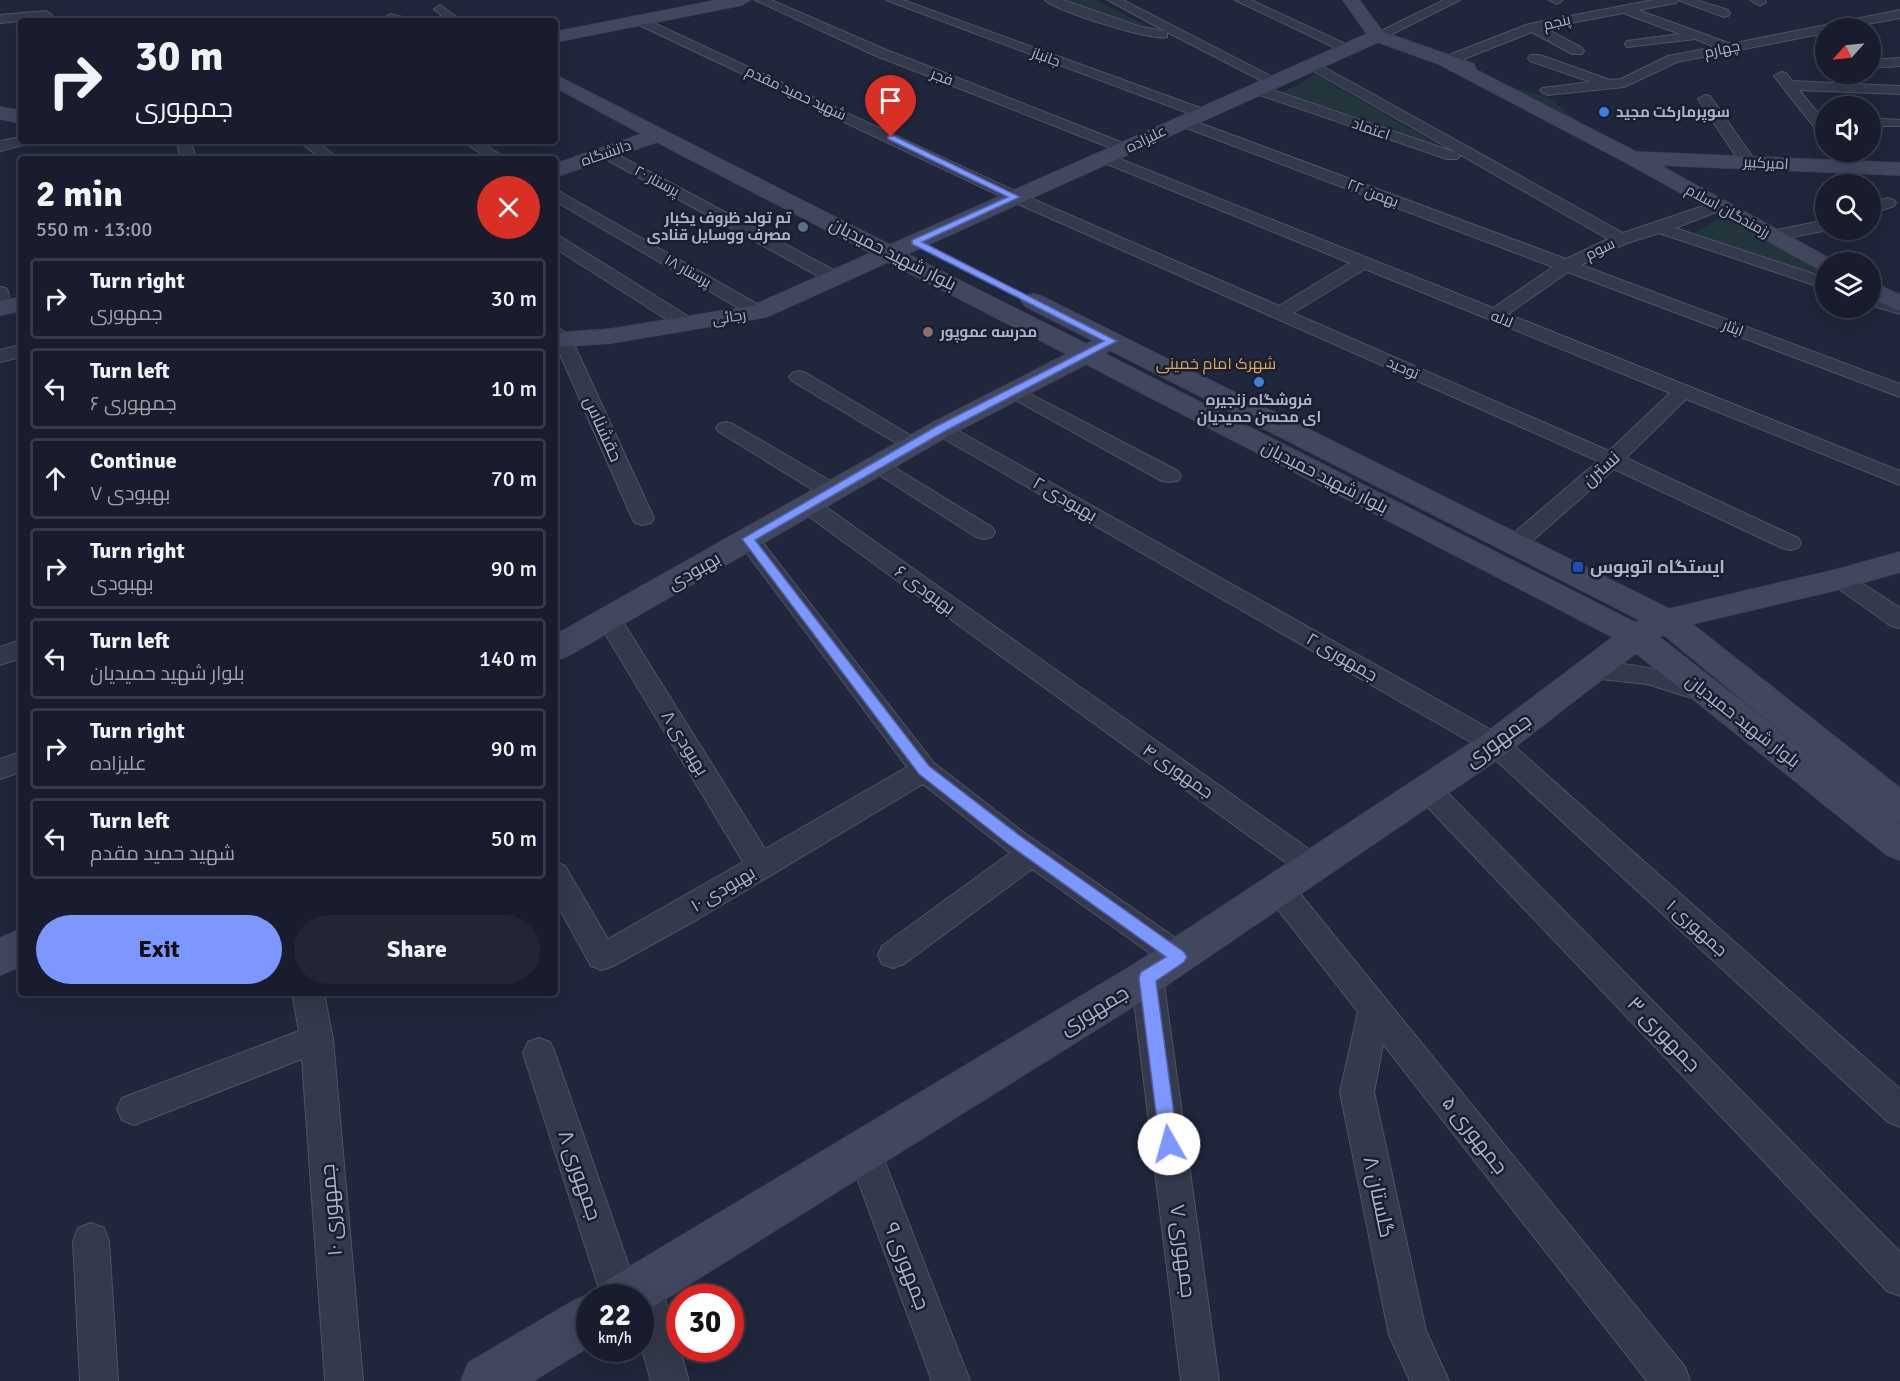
<!DOCTYPE html>
<html lang="en">
<head>
<meta charset="utf-8">
<style>
	body { margin:0; font-family:Signika,Cairo,sans-serif; background:#212534; color:#f1f3f6; height:100vh; display:flex; flex-direction:column; font-size:22px; white-space:nowrap }
	* { box-sizing:border-box; margin:0 }
	p { font-size:20px; color:#9fa1a9 }
	.icon { flex:none; width:33px; height:33px; fill:none; stroke:currentColor; stroke-width:2; stroke-linecap:round; stroke-linejoin:round }
	.map { position:relative; flex:1; overflow:hidden }
	.drawer { position:absolute; left:18px; top:156px; width:540px; height:840px; display:flex; flex-direction:column; background:#181c2c; border-radius:6px; box-shadow:0 6px 24px #0002,0 0 0 2px #363a48 }
	.drawer>* { flex:none }
	.banner { position:absolute; left:18px; top:18px; width:540px; height:126px; border-radius:6px; box-shadow:0 6px 24px #0002,0 0 0 2px #363a48; background:#181c2c; color:#f1f3f6; overflow:hidden }
	.needle { width:39px; rotate:243deg }
	.fabs { position:absolute; left:1815px; top:18px; display:grid; gap:12px }
	.fabs a { display:grid; place-items:center; width:66px; height:66px; border-radius:50%; background:#181c2c; box-shadow:0 6px 24px #0002,0 0 0 2px #363a48; font-size:30px }
	.speed { position:absolute; left:576px; top:1284px; display:flex; gap:12px; font-size:30px; font-weight:700; text-align:center }
	.speed>* { display:grid; place-content:center; width:78px; height:78px; border-radius:50%; background:#181c2c; box-shadow:0 6px 24px #0002,0 0 0 2px #363a48; line-height:1 }
	.speed small { font-size:15px; font-weight:400 }
	.speed .limit { border:9px solid #d22; background:#fff; color:#111 }
	.pin { position:absolute; display:grid; place-items:center; width:51px; height:51px; color:#fff; margin:-62px -26px; border-radius:50% 50% 50% 0; rotate:-45deg; box-shadow:0 0 6px #0007 }
	.pin .icon { rotate:45deg }
	.me { position:absolute; width:66px; margin:-33px; rotate:353deg; stroke-linejoin:round; filter:drop-shadow(0 0 4px #0008) }
	.turn { display:flex; align-items:center; gap:21px; height:126px; padding:0 18px; font-size:27px }
	.turn .icon { width:78px; height:78px; stroke-width:2.5 }
	.turn b { display:block; font-size:42px; line-height:51px }
	.round { display:grid; place-items:center; flex:none; width:63px; height:63px; border-radius:32px; background:#212534 }
	.head { display:flex; align-items:center; justify-content:space-between; height:102px; padding:0 18px }
	h1 { font-size:36px; font-weight:800; line-height:45px }
	.primary-button { display:flex; gap:12px; margin-top:auto; padding:12px 18px }
	.primary-button a { flex:1; height:69px; border-radius:36px; background:#7c97ff; color:#111; font-size:24px; font-weight:800; line-height:69px; text-align:center }
	.primary-button a+a { background:#212534; color:#f1f3f6 }
	ul { padding:0; list-style:none }
	li { display:flex; align-items:center; gap:18px; height:81px; margin:0 12px 9px; padding:0 6px; border:3px solid #363a48; border-radius:6px }
	li div { flex:1 }
	li b { display:block; font-size:22px }
	li em { font-style:normal }
	.map>svg:first-child { display:block }
	.green { fill:#22343c }
	.lines { fill:none; stroke-linecap:round; stroke-linejoin:round }
	.street-casing { stroke:#4e5366; stroke-width:2 }
	.secondary-casing { stroke:#3d4255; stroke-width:2 }
	.street { fill:#34394b; fill-rule:evenodd }
	.secondary { fill:#41475f; fill-rule:evenodd }
	.route { fill:#7c97ff; stroke:#5162a6; stroke-width:1.5 }
	.shop-dot { fill:#3f7fe0; stroke:#191e30; stroke-width:2 }
	.service-dot { fill:#5c6f8a; stroke:#191e30; stroke-width:2 }
	.education-dot { fill:#8d6e63; stroke:#191e30; stroke-width:2 }
	.transit-dot { fill:#1a4fb4; stroke:#191e30; stroke-width:2 }
	.labels { text-anchor:middle; dominant-baseline:central; stroke-width:5; stroke-linejoin:round; paint-order:stroke }
	.far-street-label { font-size:15px; fill:#aeb3c8; stroke:#191e30 }
	.far-poi-label { font-size:15px; font-weight:bold; fill:#aeb3c8; stroke:#191e30; text-anchor:start }
	.far-neighbourhood-label { font-size:16px; fill:#dca855; stroke:#191e30 }
	.street-label { font-size:18px; fill:#aeb3c8; stroke:#191e30 }
	.poi-label { font-size:18px; font-weight:bold; fill:#aeb3c8; stroke:#191e30; text-anchor:start }
	.near-street-label { font-size:21px; fill:#aeb3c8; stroke:#191e30 }
</style>
</head>
<body>
<div class="map">
<svg width="1900" height="1381" viewBox="0 0 1900 1381">
	<rect width="100%" height="100%" fill="#20263b"/>
	<!-- green -->
	<path class="green" d="M 1062,0 L 1095,0 L 1153,29 Z
		M 1315,74 L 1452,153 L 1283,93 Z
		M 1478,76 L 1549,98 L 1596,136 Z
		M 1723,216 L 1825,274 L 1825,278 L 1694,233 Z"/>
	<g class="lines">
		<!-- street casing -->
		<g class="street-casing">
			<path id="street" d="M 755,0 L 771,0 L 884,49 L 1131,146 L 1134,149 L 1131,152 L 1121,152 L 874,55 Z
				M 886,0 L 903,0 L 1206,110 L 1208,113 L 1201,117 L 1196,116 Z
				M 1045,0 L 1063,0 L 1141,27 L 1165,31 L 1108,0 L 1123,0 L 1280,81 L 1273,85 L 1268,84 L 1167,32 L 1167,37 C 1150,41 1056,11 1045,0 Z
				M 1235,0 L 1251,0 L 1356,49 L 1354,52 L 1344,52 Z
				M 1444,0 L 1460,0 L 1382,39 L 1372,39 L 1371,36 Z
				M 1549,0 L 1563,0 L 1557,4 Z
				M 1653,0 L 1696,0 L 1728,10 L 1730,13 L 1728,16 L 1724,17 L 1678,0 L 1676,3 L 1638,10 L 1731,44 L 1900,10 L 1900,18 L 1846,28 L 1826,28 L 1826,33 L 1677,62 L 1624,87 L 1547,95 L 1540,91 L 1542,88 L 1591,82 L 1530,61 L 1528,58 L 1530,55 L 1540,55 L 1610,80 L 1621,79 L 1668,56 L 1715,47 L 1695,39 L 1627,47 L 1625,44 L 1627,41 L 1680,34 L 1623,13 L 1545,28 L 1582,48 L 1584,51 L 1582,54 L 1572,54 L 1532,32 L 1451,64 L 1446,65 L 1439,61 L 1441,58 L 1529,24 Z
				M 1750,0 L 1765,0 L 1766,2 L 1760,6 Z
				M 440,5 L 462,21 L 448,21 L 434,9 Z
				M 46,11 L 52,15 L 50,18 L 0,23 L 0,15 Z
				M 390,14 L 406,18 L 408,21 L 386,21 L 384,18 Z
				M 641,17 L 1021,194 L 1279,306 L 1350,263 L 1100,161 L 1097,158 L 1100,155 L 1110,155 L 1493,308 L 1553,267 L 1176,124 L 1174,121 L 1181,117 L 1186,118 L 1566,259 L 1608,239 L 1457,153 L 1460,156 L 1457,159 L 1447,159 L 1251,92 L 1249,89 L 1256,85 L 1261,86 L 1457,153 L 1308,68 L 1306,65 L 1313,61 L 1623,233 L 1712,203 L 1724,203 L 1726,206 L 1724,209 L 1675,228 L 1826,278 L 1826,289 L 1659,233 L 1627,243 L 1581,265 L 1900,384 L 1900,397 L 1568,272 L 1508,314 L 1900,471 L 1900,485 L 1686,399 L 1626,458 L 1798,538 L 1801,543 L 1798,548 L 1790,550 L 1782,548 L 1614,469 L 1523,549 L 1515,551 L 1507,549 L 1504,544 L 1507,539 L 1598,461 L 1009,200 L 637,24 L 635,21 ZM 1365,269 L 1670,393 L 1609,451 L 1293,313 Z
				M 1900,58 L 1900,66 L 1870,68 L 1870,60 Z
				M 1781,72 L 1786,73 L 1792,81 L 1898,86 L 1900,86 L 1900,94 L 1799,90 L 1826,123 L 1826,137 L 1821,136 L 1774,76 Z
				M 1705,95 L 1710,96 L 1756,162 L 1753,165 L 1743,165 L 1740,162 L 1698,99 Z
				M 1870,118 L 1900,120 L 1900,126 L 1870,126 Z
				M 21,137 L 21,141 L 29,141 L 27,144 L 0,151 L 0,141 Z
				M 177,141 L 191,141 L 196,159 L 180,159 Z
				M 299,141 L 316,141 L 339,159 L 321,159 Z
				M 463,141 L 480,141 L 506,159 L 488,159 Z
				M 605,148 L 841,274 L 844,278 L 841,282 L 829,282 L 600,156 L 597,153 L 600,150 Z
				M 1832,152 L 1848,152 L 1860,167 L 1857,170 L 1847,170 Z
				M 555,189 L 764,308 L 767,312 L 764,316 L 752,316 L 555,201 Z
				M 1888,198 L 1894,200 L 1896,203 L 1894,206 L 1870,214 L 1870,203 Z
				M 1826,220 L 1826,230 L 1828,230 L 1773,241 L 1765,236 L 1767,232 Z
				M 555,236 L 561,237 L 694,320 L 696,324 L 694,328 L 680,328 L 555,248 Z
				M 0,287 L 6,288 C 10,294 11,306 6,312 L 0,313 Z
				M 1870,294 L 1900,303 L 1900,314 L 1870,305 Z
				M 555,328 L 562,330 L 572,340 L 654,518 L 651,523 L 643,525 L 635,523 L 632,518 L 555,343 Z
				M 21,345 L 21,357 L 0,362 L 0,350 Z
				M 799,371 L 806,373 L 920,441 L 923,445 L 920,449 L 913,451 L 906,449 L 792,381 L 789,377 L 792,373 Z
				M 1015,386 L 1178,471 L 1181,476 L 1178,481 L 1170,482 L 1162,481 L 1008,396 L 1005,392 L 1008,388 Z
				M 726,422 L 733,424 L 839,486 L 842,491 L 839,496 L 831,498 L 823,496 L 719,432 L 716,428 L 719,424 Z
				M 941,423 L 948,425 L 1504,737 L 1900,1089 L 1900,1127 L 1888,1122 L 1486,751 L 934,433 L 931,429 L 934,425 Z
				M 877,459 L 884,461 L 992,527 L 995,532 L 992,537 L 984,539 L 976,537 L 870,469 L 866,465 L 870,461 Z
				M 808,498 L 816,500 L 1323,859 L 1327,867 L 1323,875 L 1313,879 L 1303,875 L 800,510 L 797,505 L 800,500 Z
				M 748,532 L 756,534 L 934,763 L 1023,832 L 1190,948 L 1194,957 L 1190,966 L 1179,970 L 1168,966 L 1032,869 L 904,964 L 893,968 L 882,964 L 878,955 L 882,946 L 1010,853 L 923,784 L 698,919 L 613,966 L 602,970 L 591,966 L 555,901 L 555,862 L 565,866 L 608,939 L 743,862 L 597,620 L 600,614 L 609,612 L 618,614 L 765,849 L 907,767 L 740,544 L 737,539 L 740,534 Z
				M 1840,571 L 1848,574 L 1900,608 L 1900,628 L 1891,626 L 1832,584 L 1828,579 L 1832,574 Z
				M 21,640 L 21,658 L 0,665 L 0,647 Z
				M 1591,662 C 1633,663 1671,670 1710,686 L 1714,692 L 1710,698 L 1701,701 L 1647,684 L 1582,677 L 1578,671 L 1582,665 Z
				M 21,752 L 21,772 L 0,779 L 0,759 Z
				M 1428,779 L 1438,783 L 1900,1252 L 1900,1296 L 1887,1291 L 1418,797 L 1414,790 L 1418,783 Z
				M 1279,877 L 1289,880 L 1685,1367 L 1690,1381 L 1647,1381 L 1383,1044 L 1374,1092 L 1426,1331 L 1449,1381 L 1410,1381 L 1389,1335 L 1340,1092 L 1358,1012 L 1269,898 L 1264,889 L 1269,880 Z
				M 1147,963 L 1158,967 L 1163,977 L 1219,1381 L 1181,1381 L 1131,977 L 1136,967 Z
				M 292,993 L 324,993 L 333,1039 L 363,1381 L 325,1381 L 302,1059 L 134,1125 L 122,1120 L 117,1109 L 122,1098 L 299,1031 Z
				M 539,1038 L 550,1042 L 555,1053 L 631,1272 L 644,1267 L 657,1272 L 689,1381 L 651,1381 L 640,1342 L 640,1298 L 602,1298 L 523,1053 L 528,1042 Z
				M 864,1134 L 876,1139 L 970,1381 L 932,1381 L 847,1151 L 852,1139 Z
				M 91,1223 L 104,1228 L 109,1241 L 118,1381 L 80,1381 L 73,1241 L 78,1228 Z"/>
		</g>
		<!-- secondary casing -->
		<g class="secondary-casing">
			<path id="secondary" d="M 718,0 L 750,0 L 742,5 L 555,42 L 555,32 Z
				M 1343,0 L 1359,0 L 1383,32 L 1474,64 L 1476,70 L 1636,152 L 1900,163 L 1900,175 L 1659,165 L 1836,262 L 1826,262 L 1826,271 L 1818,269 L 1625,162 L 1439,64 L 1378,42 L 907,254 L 1086,344 L 1094,341 L 1025,306 L 1021,301 L 1025,296 L 1033,294 L 1041,296 L 1669,609 L 1839,569 L 1900,552 L 1900,572 L 1840,589 L 1692,624 L 1900,788 L 1900,822 L 1895,820 L 1900,824 L 1900,860 L 1887,855 L 1636,653 L 1507,753 L 1161,989 L 640,1315 L 640,1298 L 590,1298 L 590,1346 L 533,1381 L 461,1381 L 468,1363 L 573,1301 L 590,1294 L 599,1297 L 606,1281 L 1133,965 L 1483,735 L 1613,637 L 1086,364 L 950,435 L 566,657 L 555,660 L 555,635 L 932,423 L 1067,354 L 888,262 L 766,317 L 611,343 L 555,347 L 555,333 L 611,329 L 752,306 L 871,253 L 657,142 L 555,177 L 555,164 L 642,134 L 555,87 L 555,75 L 890,245 L 1367,34 ZM 1110,350 L 1640,620 L 1636,623 L 1105,354 ZM 1664,635 L 1810,755 L 1659,637 Z
				M 0,107 L 21,111 L 21,123 L 0,119 Z
				M 1870,281 L 1900,295 L 1900,311 L 1870,298 Z
				M 21,297 L 21,311 L 0,315 L 0,301 Z
				M 21,929 L 21,966 L 0,975 L 0,938 Z"/>
		</g>
		<!-- street -->
		<use href="#street" class="street"/>
		<!-- secondary -->
		<use href="#secondary" class="secondary"/>
	</g>
	<!-- route -->
	<path class="route" d="M 888,136 L 894,136 L 1020,197 L 922,242 L 1117,341 L 945,431 L 755,540 L 929,766 L 1019,835 L 1184,952 L 1187,957 L 1184,962 L 1156,981 L 1178,1144 L 1175,1150 L 1169,1152 L 1162,1150 L 1160,1144 L 1139,978 L 1141,972 L 1166,957 L 1008,844 L 919,774 L 742,539 L 937,426 L 1104,341 L 912,244 L 912,240 L 1008,197 L 888,139 Z"/>
	<!-- markers -->
	<g class="shop-dot">
		<circle cx="1604" cy="112" r="6"/>
		<circle cx="1259" cy="382" r="6"/>
	</g>
	<circle class="service-dot" cx="803" cy="227" r="6"/>
	<circle class="education-dot" cx="928" cy="332" r="6"/>
	<rect class="transit-dot" x="1572" y="561" width="12" height="12" rx="3"/>
	<g class="labels">
		<!-- far-street labels -->
		<g class="far-street-label">
			<text transform="translate(1557 22) rotate(-13)">پنجم</text>
			<text transform="translate(1722 49) rotate(-12)">چهارم</text>
			<text transform="translate(1046 57) rotate(20)">جانباز</text>
			<text transform="translate(942 77) rotate(21)">فجر</text>
			<text transform="translate(796 93) rotate(25)">شهید حمید مقدم</text>
			<text transform="translate(1371 129) rotate(19)">اعتماد</text>
			<text transform="translate(1146 139) rotate(-26)">علیزاده</text>
			<text transform="translate(606 153) rotate(-19)">دانشگاه</text>
			<text transform="translate(1766 163) rotate(3)">امیرکبیر</text>
			<text transform="translate(657 181) rotate(28)">پرستار ۲۰</text>
			<text transform="translate(1373 193) rotate(21)">۲۲ بهمن</text>
			<text transform="translate(1728 211) rotate(29)">رزمندگان اسلام</text>
			<text transform="translate(1600 249) rotate(-26)">سوم</text>
			<text transform="translate(688 271) rotate(30)">پرستار ۱۸</text>
			<text transform="translate(729 317) rotate(-9)">رجائی</text>
			<text transform="translate(1502 319) rotate(22)">لاله</text>
			<text transform="translate(1733 328) rotate(21)">ایثار</text>
			<text transform="translate(1403 368) rotate(24)">توحید</text>
		</g>
		<!-- far-poi labels -->
		<g class="far-poi-label">
			<text x="1616" y="112">سوپرمارکت مجید</text>
			<text x="791" y="218" text-anchor="end">تم تولد ظروف یکبار<tspan x="791" dy="17">مصرف ووسایل قنادی</tspan></text>
			<text x="940" y="332">مدرسه عموپور</text>
			<text x="1259" y="400" text-anchor="middle">فروشگاه زنجیره<tspan x="1259" dy="17">ای محسن حمیدیان</tspan></text>
		</g>
		<!-- far-neighbourhood labels -->
		<g class="far-neighbourhood-label">
			<text x="1216" y="364">شهرک امام خمینی</text>
		</g>
		<!-- street labels -->
		<g class="street-label">
			<text transform="translate(893 254) rotate(27)">بلوار شهید حمیدیان</text>
			<text transform="translate(603 429) rotate(66)">حقشناس</text>
			<text transform="translate(1601 469) rotate(-42)">نسترن</text>
			<text transform="translate(1325 477) rotate(27)">بلوار شهید حمیدیان</text>
			<text transform="translate(1065 499) rotate(30)">بهبودی ۲</text>
			<text transform="translate(694 571) rotate(-30)">بهبودی</text>
			<text transform="translate(925 590) rotate(36)">بهبودی ۶</text>
			<text transform="translate(1342 657) rotate(30)">جمهوری ۲</text>
			<text transform="translate(1743 721) rotate(38)">بلوار شهید حمیدیان</text>
			<text transform="translate(685 743) rotate(58)">بهبودی ۸</text>
			<text transform="translate(1178 771) rotate(35)">جمهوری ۴</text>
			<text transform="translate(723 889) rotate(-31)">بهبودی ۱۰</text>
			<text transform="translate(1697 928) rotate(42)">جمهوری ۱</text>
		</g>
		<!-- poi labels -->
		<g class="poi-label">
			<text x="1590" y="567">ایستگاه اتوبوس</text>
		</g>
		<!-- near-street labels -->
		<g class="near-street-label">
			<text transform="translate(1498 740) rotate(-36)">جمهوری</text>
			<text transform="translate(1094 1010) rotate(-31)">جمهوری</text>
			<text transform="translate(1664 1034) rotate(46)">جمهوری ۳</text>
			<text transform="translate(1475 1135) rotate(52)">جمهوری ۵</text>
			<text transform="translate(580 1175) rotate(71)">جمهوری ۸</text>
			<text transform="translate(1379 1197) rotate(78)">گلستان ۸</text>
			<text transform="translate(331 1210) rotate(-95)">جمهوری ۱۰</text>
			<text transform="translate(1183 1251) rotate(83)">جمهوری ۷</text>
			<text transform="translate(907 1266) rotate(69)">جمهوری ۹</text>
		</g>
	</g>
</svg>
<div class="fabs">
<a><svg class="needle" viewBox="-14 -14 28 28"><path d="M0-13l5 13h-10z" fill="#e53935"/><path d="M0 13l5-13h-10z" fill="#9fa1a9"/></svg></a>
<a><svg class="icon" aria-label="sound" viewBox="0 0 24 24"><path d="M4 9h4l5-4v14l-5-4H4zM17 9q2 3 0 6"/></svg></a>
<a><svg class="icon" aria-label="search" viewBox="0 0 24 24"><circle cx="10" cy="10" r="6"/><path d="M15 15l6 6"/></svg></a>
<a><svg class="icon" aria-label="layers" viewBox="0 0 24 24"><path d="M12 4l9 5-9 5-9-5zM3 14l9 5 9-5"/></svg></a>
</div>
<div class="speed"><div>22<small>km/h</small></div><div class="limit">30</div></div>
<div class="pin" style="left:891px;top:137px;background:#d93025"><svg class="icon" aria-label="arrive" viewBox="0 0 24 24"><path d="M6 21V4h12l-3 4 3 4H6"/></svg></div>
<svg class="me" style="left:1169px;top:1144px" viewBox="-20 -20 40 40"><circle r="19" fill="#fff"/><path d="M0-13L10 11 0 6-10 11z" fill="#7c97ff"/></svg>
<div class="banner">
<div class="turn"><svg class="icon" aria-label="right" viewBox="0 0 24 24"><path d="M7 20v-9h11M14 6l5 5-5 5"/></svg><div><b>30 m</b>جمهوری</div></div>
</div>
<section class="drawer">
<div class="head"><div><h1>2 min</h1><p>550 m · 13:00</p></div><a class="round" style="background:#d93025;color:#fff"><svg class="icon" aria-label="close" viewBox="0 0 24 24"><path d="M6 6l12 12M18 6L6 18"/></svg></a></div>
<ul>
<li><svg class="icon" aria-label="right" viewBox="0 0 24 24"><path d="M7 20v-9h11M14 6l5 5-5 5"/></svg><div><b>Turn right</b><p>جمهوری</p></div><em>30 m</em></li>
<li><svg class="icon" aria-label="left" viewBox="0 0 24 24"><path d="M17 20v-9H6M10 6l-5 5 5 5"/></svg><div><b>Turn left</b><p>جمهوری ۶</p></div><em>10 m</em></li>
<li><svg class="icon" aria-label="ahead" viewBox="0 0 24 24"><path d="M12 20V5M6 11l6-6 6 6"/></svg><div><b>Continue</b><p>بهبودی ۷</p></div><em>70 m</em></li>
<li><svg class="icon" aria-label="right" viewBox="0 0 24 24"><path d="M7 20v-9h11M14 6l5 5-5 5"/></svg><div><b>Turn right</b><p>بهبودی</p></div><em>90 m</em></li>
<li><svg class="icon" aria-label="left" viewBox="0 0 24 24"><path d="M17 20v-9H6M10 6l-5 5 5 5"/></svg><div><b>Turn left</b><p>بلوار شهید حمیدیان</p></div><em>140 m</em></li>
<li><svg class="icon" aria-label="right" viewBox="0 0 24 24"><path d="M7 20v-9h11M14 6l5 5-5 5"/></svg><div><b>Turn right</b><p>علیزاده</p></div><em>90 m</em></li>
<li><svg class="icon" aria-label="left" viewBox="0 0 24 24"><path d="M17 20v-9H6M10 6l-5 5 5 5"/></svg><div><b>Turn left</b><p>شهید حمید مقدم</p></div><em>50 m</em></li>
</ul>
<div class="primary-button"><a>Exit</a><a>Share</a></div>
</section>
</div>
</body>
</html>
